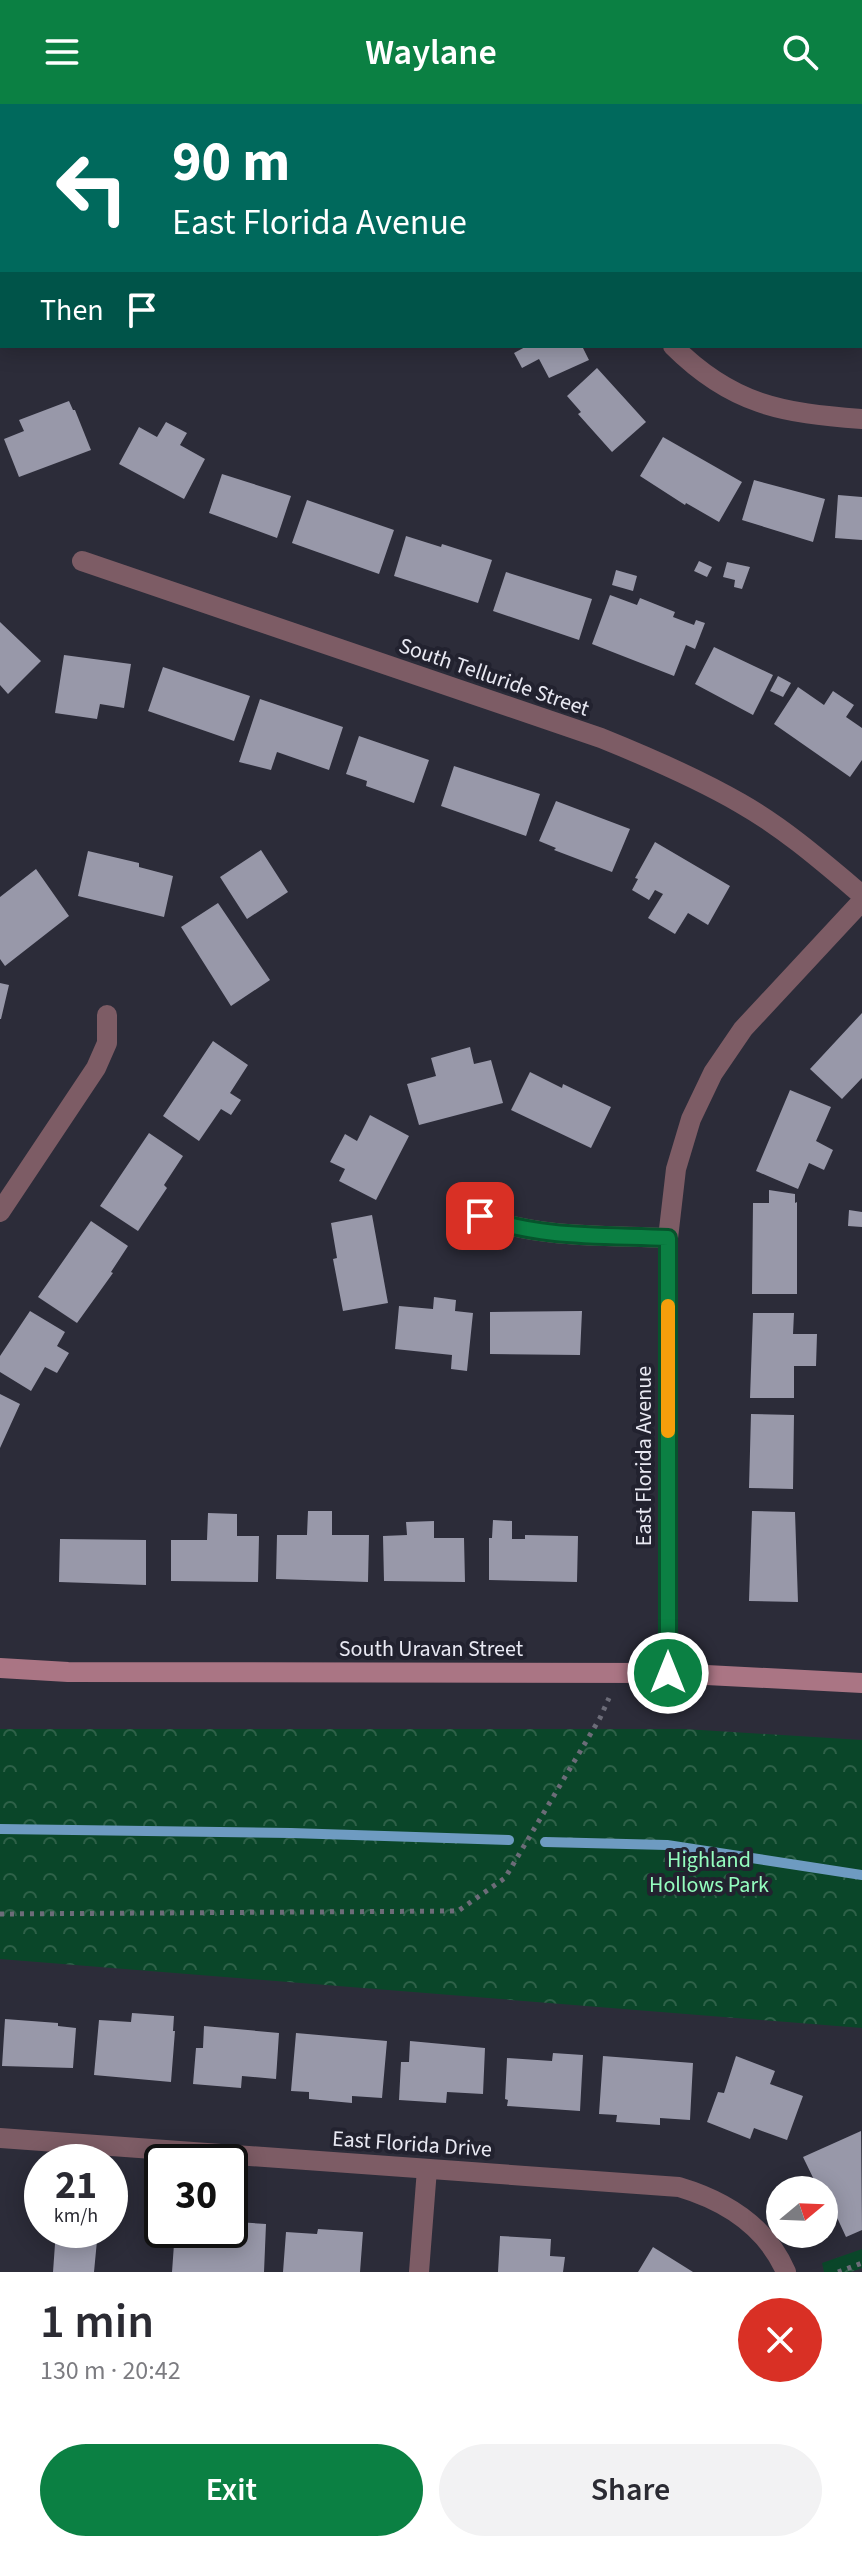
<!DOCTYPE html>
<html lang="en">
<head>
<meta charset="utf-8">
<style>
	body { margin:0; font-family:"Source Sans 3",sans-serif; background:#f2f2f3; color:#2b2b33; height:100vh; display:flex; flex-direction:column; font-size:30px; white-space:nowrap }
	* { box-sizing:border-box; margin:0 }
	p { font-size:26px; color:#7c7c81 }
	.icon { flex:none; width:44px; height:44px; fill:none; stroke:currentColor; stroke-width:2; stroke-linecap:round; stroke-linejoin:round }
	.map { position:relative; height:2168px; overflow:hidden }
	.details { display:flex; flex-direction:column; background:#fff; flex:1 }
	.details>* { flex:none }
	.guide { position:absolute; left:0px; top:0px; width:862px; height:244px; box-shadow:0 4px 20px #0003; background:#00695c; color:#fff; overflow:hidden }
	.needle { width:52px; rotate:71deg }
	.tools { position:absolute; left:766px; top:2072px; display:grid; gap:16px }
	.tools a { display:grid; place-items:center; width:72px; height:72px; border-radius:50%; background:#fff; box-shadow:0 4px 20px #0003; font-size:40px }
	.speed { position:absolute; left:24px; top:2040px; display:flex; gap:16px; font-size:40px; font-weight:700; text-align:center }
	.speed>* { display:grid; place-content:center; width:104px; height:104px; border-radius:50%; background:#fff; box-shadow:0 4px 20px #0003; line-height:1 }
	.speed small { font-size:20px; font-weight:400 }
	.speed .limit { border:4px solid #111; border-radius:12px; background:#fff; color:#111 }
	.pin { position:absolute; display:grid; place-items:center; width:68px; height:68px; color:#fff; margin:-34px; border-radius:16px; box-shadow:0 4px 12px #0006 }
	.me { position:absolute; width:88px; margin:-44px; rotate:0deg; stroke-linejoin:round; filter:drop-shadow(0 0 6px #0008) }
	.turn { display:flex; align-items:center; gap:28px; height:168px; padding:0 40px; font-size:36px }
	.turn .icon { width:104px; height:104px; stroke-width:2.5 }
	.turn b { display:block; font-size:56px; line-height:68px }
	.then { display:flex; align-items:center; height:76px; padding:0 40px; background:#0003; gap:16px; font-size:30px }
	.round { display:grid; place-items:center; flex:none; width:84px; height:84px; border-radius:42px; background:#f2f2f3 }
	.head { display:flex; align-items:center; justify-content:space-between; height:136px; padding:0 40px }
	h1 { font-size:48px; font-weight:600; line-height:60px }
	.primary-button { display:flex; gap:16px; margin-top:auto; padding:16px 40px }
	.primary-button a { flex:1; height:92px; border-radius:48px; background:#0b8043; color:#fff; font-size:32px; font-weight:600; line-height:92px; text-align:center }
	.primary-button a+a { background:#f2f2f3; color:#2b2b33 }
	header { display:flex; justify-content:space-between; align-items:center; height:104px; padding:0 40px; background:#0b8043; color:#fff; font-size:36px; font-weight:600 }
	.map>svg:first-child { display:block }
	.park { fill:url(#park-crowns) }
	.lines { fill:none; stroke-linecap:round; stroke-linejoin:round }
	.stream { stroke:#6e9bc1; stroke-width:10 }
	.building { fill:#9898a9 }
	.path { stroke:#6c6c78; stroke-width:5; stroke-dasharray:4 6; stroke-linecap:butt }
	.street { stroke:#7d5c65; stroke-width:20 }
	.secondary { stroke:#aa7584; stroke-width:20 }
	.route-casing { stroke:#07532c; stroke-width:20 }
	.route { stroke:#0b8043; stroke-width:14 }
	.slow { stroke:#f59e0b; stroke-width:14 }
	.labels { text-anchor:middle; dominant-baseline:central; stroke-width:8; stroke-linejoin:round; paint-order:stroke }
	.street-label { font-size:22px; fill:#e9e9f3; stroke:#22222f }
	.park-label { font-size:22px; fill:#94fdbf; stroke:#22222f }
</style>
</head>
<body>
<header><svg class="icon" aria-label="menu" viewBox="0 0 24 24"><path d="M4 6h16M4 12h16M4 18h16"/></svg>Waylane<svg class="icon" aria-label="search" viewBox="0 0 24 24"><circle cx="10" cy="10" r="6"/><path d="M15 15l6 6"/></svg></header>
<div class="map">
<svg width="862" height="2168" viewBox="0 0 862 2168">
	<defs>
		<pattern id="park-crowns" width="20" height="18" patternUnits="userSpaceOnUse" patternTransform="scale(2)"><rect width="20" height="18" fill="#0a4629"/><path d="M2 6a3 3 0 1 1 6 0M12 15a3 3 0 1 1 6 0" fill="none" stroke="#2e6148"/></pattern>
	</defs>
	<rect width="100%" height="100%" fill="#2c2c39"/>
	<!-- park -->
	<path class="park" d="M 0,1625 L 685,1625 L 862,1636 L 862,1924 L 0,1855 Z
		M 862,2145 L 862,2164 L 851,2168 L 824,2168 L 822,2159 Z"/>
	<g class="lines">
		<!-- stream -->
		<path class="stream" d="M 0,1725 L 291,1729 L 509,1736
			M 545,1738 L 667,1741 L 862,1771"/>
	</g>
	<!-- building -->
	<path class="building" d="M 527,242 L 582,242 L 589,256 L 549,274 L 539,255 L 522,264 L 514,249 Z
		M 597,264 L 646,318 L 612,348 L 578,310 L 581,308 L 567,292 Z
		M 69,297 L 73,306 L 75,306 L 91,346 L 19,373 L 4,335 L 24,327 L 19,316 Z
		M 166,318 L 187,329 L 180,341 L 205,355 L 184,395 L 119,360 L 139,323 L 157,333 Z
		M 663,333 L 742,378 L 719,418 L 686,399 L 685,401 L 640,372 Z
		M 222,370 L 291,392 L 277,434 L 209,409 Z
		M 754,376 L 825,395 L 813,438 L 742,416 Z
		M 838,391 L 862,393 L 862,436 L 835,434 Z
		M 307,396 L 394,426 L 379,470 L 292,439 Z
		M 406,432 L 441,443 L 442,440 L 492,456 L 478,499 L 394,472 Z
		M 699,457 L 712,463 L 707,473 L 694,467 Z
		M 727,458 L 750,463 L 742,485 L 734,483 L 735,476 L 723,473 Z
		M 616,466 L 637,472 L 633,487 L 612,481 Z
		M 506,468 L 592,495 L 579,536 L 493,507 Z
		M 610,491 L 637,501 L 640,494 L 675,508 L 673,513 L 694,521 L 696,516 L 705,519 L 695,545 L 686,541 L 674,572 L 592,540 Z
		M 0,518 L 41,557 L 8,590 L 0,581 Z
		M 714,543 L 773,571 L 753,611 L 695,580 Z
		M 64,551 L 131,560 L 124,604 L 100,600 L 97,615 L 55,609 Z
		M 163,563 L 250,592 L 234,637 L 148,607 Z
		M 778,572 L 791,579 L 783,593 L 770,587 Z
		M 798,583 L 824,601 L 833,587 L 854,601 L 846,613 L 862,624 L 862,656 L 850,673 L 774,620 Z
		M 260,595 L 343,623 L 329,666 L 277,648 L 271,666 L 239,658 Z
		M 359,632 L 429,656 L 414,699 L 366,682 L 367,677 L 346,670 Z
		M 454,662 L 540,690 L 526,732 L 441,702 Z
		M 556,697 L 630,725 L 612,768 L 554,746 L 556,744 L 539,737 Z
		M 655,738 L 730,782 L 708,821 L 688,809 L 675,830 L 648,814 L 663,790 L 655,786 L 649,796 L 632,786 L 638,775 L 635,774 Z
		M 261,746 L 288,788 L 247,815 L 220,773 Z
		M 88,747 L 139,759 L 139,763 L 173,772 L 164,813 L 78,792 Z
		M 36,765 L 69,812 L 5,862 L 0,855 L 0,793 Z
		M 218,799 L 270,876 L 231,902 L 181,823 Z
		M 0,879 L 9,881 L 1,915 L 0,915 Z
		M 862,909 L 862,974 L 842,995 L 810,965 Z
		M 213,937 L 248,961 L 230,989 L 241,996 L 231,1011 L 221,1005 L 199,1037 L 163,1012 Z
		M 470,943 L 474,960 L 491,956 L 503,999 L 419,1021 L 407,980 L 436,972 L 431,954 Z
		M 530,968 L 562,984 L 563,980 L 611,1003 L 591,1044 L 511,1006 Z
		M 790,986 L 831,1003 L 816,1037 L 833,1046 L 824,1066 L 809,1059 L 798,1085 L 756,1067 Z
		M 370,1011 L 409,1032 L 376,1096 L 339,1077 L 345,1065 L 330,1058 L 345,1030 L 357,1037 Z
		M 149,1029 L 183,1052 L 164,1081 L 167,1084 L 138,1127 L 100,1102 Z
		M 769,1086 L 795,1090 L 795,1099 L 797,1098 L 797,1190 L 752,1190 L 753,1099 L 769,1099 Z
		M 849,1106 L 862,1108 L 862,1123 L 848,1122 Z
		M 372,1111 L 388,1199 L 343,1207 L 333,1155 L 337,1154 L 331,1119 Z
		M 91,1117 L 128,1142 L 111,1168 L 113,1169 L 77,1219 L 38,1193 Z
		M 434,1193 L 456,1196 L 455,1207 L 473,1209 L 467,1267 L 451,1265 L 452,1251 L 395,1245 L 399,1202 L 433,1205 Z
		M 30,1207 L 65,1228 L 57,1242 L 69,1249 L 57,1269 L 45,1263 L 31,1287 L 0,1268 L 0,1252 Z
		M 582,1207 L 580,1251 L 490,1250 L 490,1208 Z
		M 753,1209 L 794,1209 L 793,1230 L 817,1230 L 816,1262 L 794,1262 L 794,1294 L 750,1294 Z
		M 0,1290 L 20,1300 L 0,1344 Z
		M 751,1310 L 794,1311 L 793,1385 L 749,1384 Z
		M 308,1407 L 332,1407 L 332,1431 L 369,1431 L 368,1478 L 276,1475 L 277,1431 L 307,1431 Z
		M 752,1407 L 795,1408 L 798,1498 L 749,1497 Z
		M 208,1409 L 237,1410 L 237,1432 L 259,1432 L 258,1478 L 171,1477 L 171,1436 L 207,1436 Z
		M 493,1416 L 512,1417 L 512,1435 L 525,1435 L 525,1431 L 578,1432 L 577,1478 L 489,1476 L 489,1434 L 492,1434 Z
		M 434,1417 L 434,1434 L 464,1434 L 465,1478 L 384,1477 L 383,1432 L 407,1431 L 406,1418 Z
		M 60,1435 L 146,1436 L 146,1481 L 59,1478 Z
		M 132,1909 L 174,1912 L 173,1927 L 175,1927 L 171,1978 L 94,1971 L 99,1916 L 131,1918 Z
		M 5,1915 L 58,1919 L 58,1922 L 76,1924 L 73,1964 L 2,1962 Z
		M 204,1922 L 279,1929 L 276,1975 L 242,1972 L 241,1984 L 193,1980 L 196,1944 L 203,1944 Z
		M 296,1929 L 387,1937 L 382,1994 L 352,1992 L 352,1999 L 309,1995 L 309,1988 L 291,1987 Z
		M 410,1937 L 485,1944 L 483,1990 L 447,1988 L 446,1999 L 399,1996 L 401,1958 L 409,1958 Z
		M 553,1949 L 583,1951 L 580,2007 L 507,2002 L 508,1996 L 505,1995 L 507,1954 L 552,1957 Z
		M 603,1952 L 693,1959 L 690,2016 L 660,2014 L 660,2021 L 616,2018 L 617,2011 L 599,2010 Z
		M 736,1952 L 775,1967 L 770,1980 L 803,1992 L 787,2036 L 754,2024 L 750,2035 L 707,2018 L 718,1988 L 724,1989 Z
		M 861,2027 L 862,2126 L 846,2133 L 834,2107 L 829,2109 L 824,2098 L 824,2086 L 819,2086 L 803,2053 Z
		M 230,2110 L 238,2111 L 237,2118 L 266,2120 L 264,2168 L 172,2168 L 175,2126 L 230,2126 Z
		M 318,2125 L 363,2128 L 360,2168 L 283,2168 L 286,2128 L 317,2130 Z
		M 56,2126 L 98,2126 L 94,2168 L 53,2168 Z
		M 500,2132 L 551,2135 L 550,2152 L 565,2153 L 563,2168 L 498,2168 Z
		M 653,2143 L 693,2168 L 638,2168 Z"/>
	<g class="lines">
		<!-- path -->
		<path class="path" d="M 0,1810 L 458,1807 L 505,1774 L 600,1614 L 609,1594
			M 838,2168 L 862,2159"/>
		<!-- street -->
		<path class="street" d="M 546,2 L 552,0
			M 673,242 C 732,301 782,309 862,315
			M 82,457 L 601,634 C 648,653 695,673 740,699 C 784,724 823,758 862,791
			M 0,1108 L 96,964 L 107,939 L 107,911
			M 480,1112 C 539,1135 606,1131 668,1134
			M 668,1569 L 668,1134 L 676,1065 L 691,1015 L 713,969 L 743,925 L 862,797
			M 0,2034 L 679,2083 C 726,2097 766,2122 786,2168
			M 419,2168 L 427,2065"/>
		<!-- secondary -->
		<path class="secondary" d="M 0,1564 L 68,1568 L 668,1569 L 862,1579"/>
	</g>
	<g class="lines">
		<!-- route casing -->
		<g class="route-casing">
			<path id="route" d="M 480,1112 C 539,1135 606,1131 668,1134 L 668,1569"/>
		</g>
		<!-- route -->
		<use href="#route" class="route"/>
		<!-- slow -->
		<path class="slow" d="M 668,1327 L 668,1202"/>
	</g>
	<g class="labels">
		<!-- street labels -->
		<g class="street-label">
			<text transform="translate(494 573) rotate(19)">South Telluride Street</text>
			<text transform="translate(644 1352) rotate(-90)">East Florida Avenue</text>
			<text x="431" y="1545">South Uravan Street</text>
			<text transform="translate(412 2040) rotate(4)">East Florida Drive</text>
		</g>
		<!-- park labels -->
		<g class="park-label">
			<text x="709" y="1756">Highland<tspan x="709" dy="25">Hollows Park</tspan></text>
		</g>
	</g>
</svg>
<div class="tools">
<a><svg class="needle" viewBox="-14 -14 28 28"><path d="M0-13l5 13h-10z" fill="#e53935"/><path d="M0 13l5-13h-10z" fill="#7c7c81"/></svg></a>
</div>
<div class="speed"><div>21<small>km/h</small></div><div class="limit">30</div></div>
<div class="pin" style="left:480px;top:1112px;background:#d93025"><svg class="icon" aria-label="arrive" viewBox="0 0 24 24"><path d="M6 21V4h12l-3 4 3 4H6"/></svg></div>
<svg class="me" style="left:668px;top:1569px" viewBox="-20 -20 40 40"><circle r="17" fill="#0b8043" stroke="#fff" stroke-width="3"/><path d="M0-11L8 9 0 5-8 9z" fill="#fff"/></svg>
<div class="guide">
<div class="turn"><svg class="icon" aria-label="left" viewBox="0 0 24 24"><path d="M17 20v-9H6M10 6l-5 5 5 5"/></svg><div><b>90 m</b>East Florida Avenue</div></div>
<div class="then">Then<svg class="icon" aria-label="arrive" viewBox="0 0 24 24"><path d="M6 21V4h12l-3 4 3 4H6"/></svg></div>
</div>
</div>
<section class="details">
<div class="head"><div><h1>1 min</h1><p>130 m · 20:42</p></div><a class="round" style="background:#d93025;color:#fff"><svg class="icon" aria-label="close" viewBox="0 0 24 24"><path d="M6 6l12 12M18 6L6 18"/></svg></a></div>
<div class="primary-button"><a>Exit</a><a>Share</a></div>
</section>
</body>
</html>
